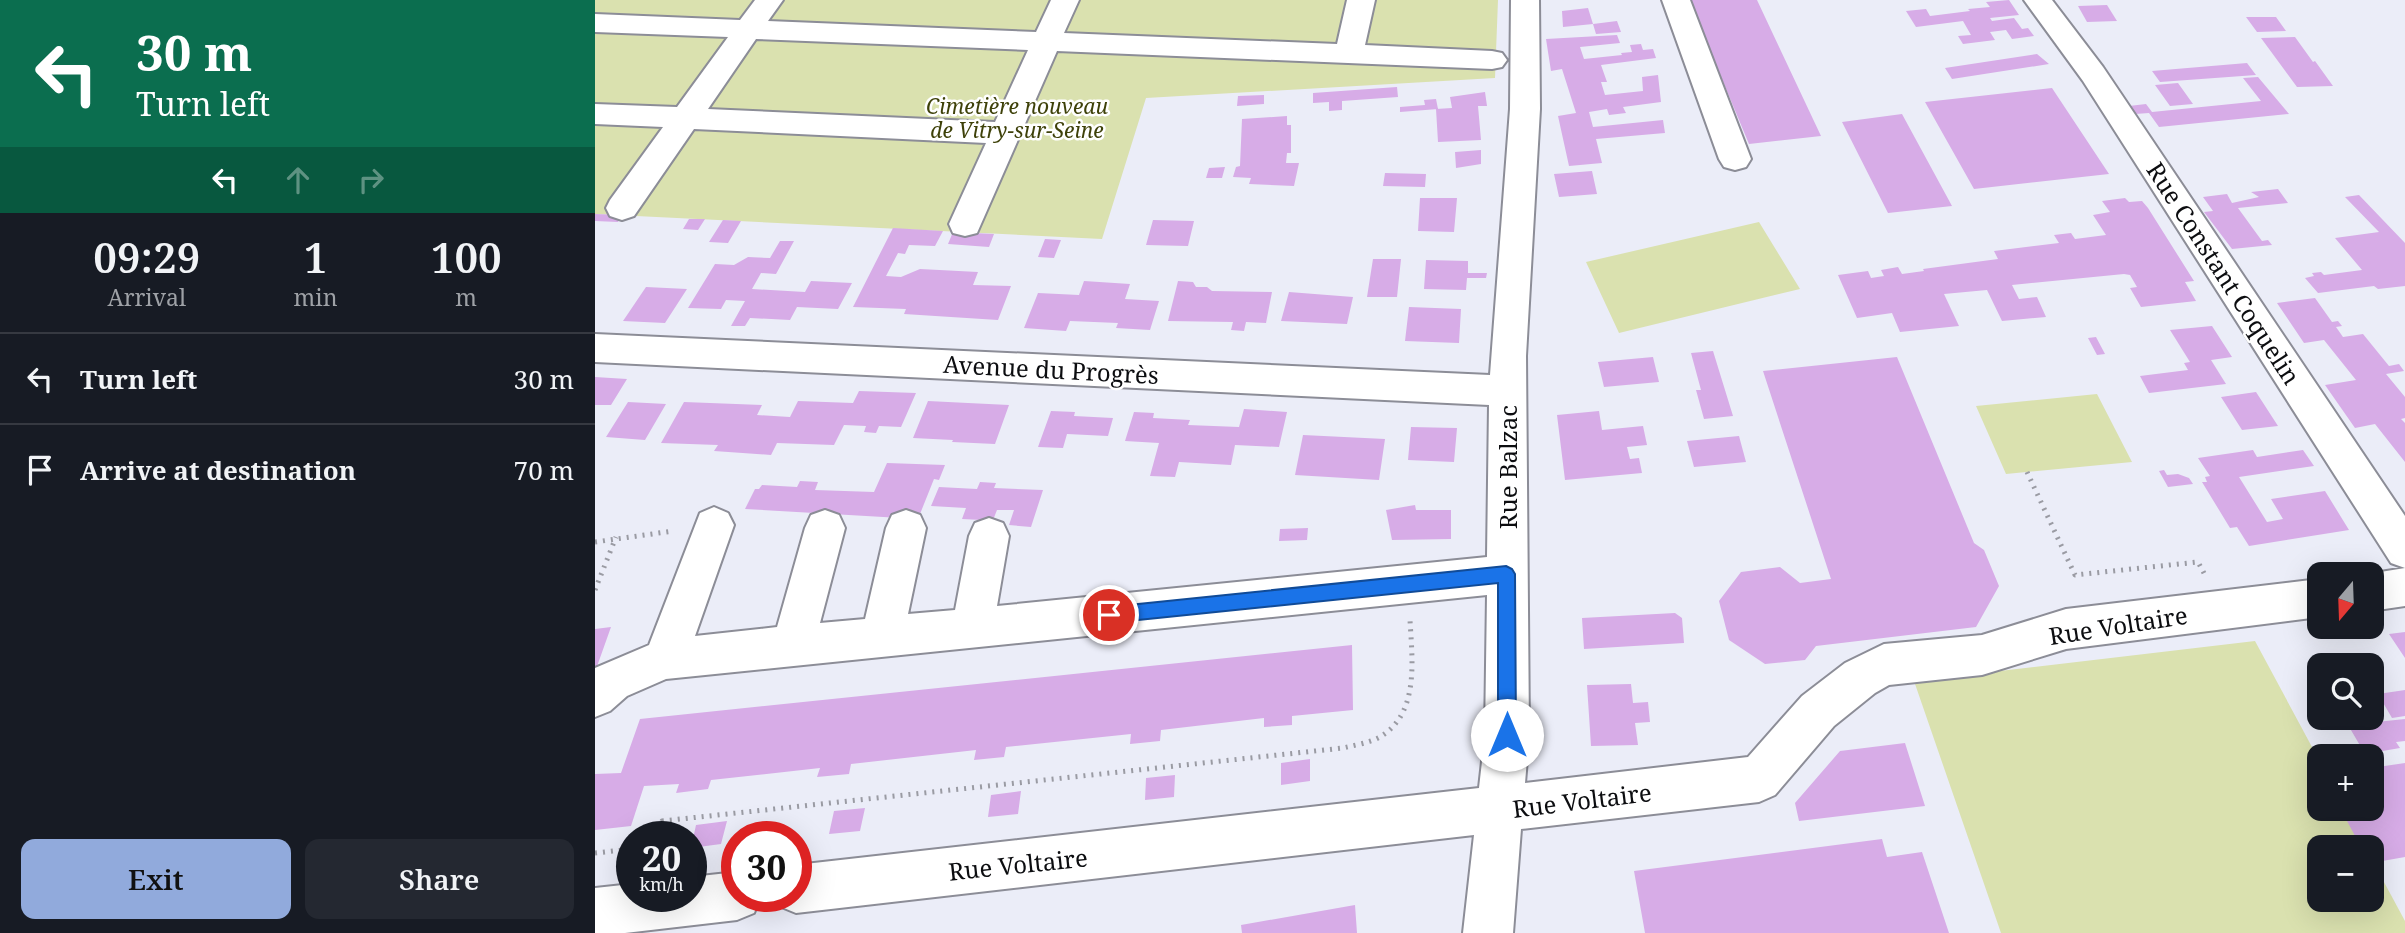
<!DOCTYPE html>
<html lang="en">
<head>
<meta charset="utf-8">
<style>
	body { margin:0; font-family:"Noto Serif",serif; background:#242831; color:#f1f3f6; height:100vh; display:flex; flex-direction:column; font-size:26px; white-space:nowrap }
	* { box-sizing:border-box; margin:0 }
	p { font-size:23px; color:#9ea1a6 }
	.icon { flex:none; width:38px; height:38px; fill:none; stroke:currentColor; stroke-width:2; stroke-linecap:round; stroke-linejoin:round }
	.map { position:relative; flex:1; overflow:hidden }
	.details { display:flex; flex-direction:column; background:#171b24; width:595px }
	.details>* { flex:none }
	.guide { background:#0b6e4f; color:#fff; overflow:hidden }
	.needle { width:46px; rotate:199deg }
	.buttons { position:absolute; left:1712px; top:562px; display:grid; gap:14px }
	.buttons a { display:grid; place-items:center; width:77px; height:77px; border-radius:14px; background:#171b24; box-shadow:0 7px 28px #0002; font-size:35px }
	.speed { position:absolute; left:21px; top:821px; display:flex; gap:14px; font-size:35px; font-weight:700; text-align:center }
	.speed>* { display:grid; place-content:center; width:91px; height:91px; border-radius:50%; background:#171b24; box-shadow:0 7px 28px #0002; line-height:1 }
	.speed small { font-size:18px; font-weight:400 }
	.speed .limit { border:10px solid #d22; background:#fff; color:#111 }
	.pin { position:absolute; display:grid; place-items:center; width:60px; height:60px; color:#fff; margin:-30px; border:4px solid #fff; border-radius:50%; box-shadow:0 2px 7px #0007 }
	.me { position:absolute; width:77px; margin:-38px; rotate:0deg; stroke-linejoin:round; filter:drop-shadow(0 0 5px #0008) }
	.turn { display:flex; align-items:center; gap:24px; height:147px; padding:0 21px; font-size:32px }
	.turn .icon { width:91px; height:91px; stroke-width:2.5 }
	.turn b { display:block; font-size:49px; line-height:60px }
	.lanes { display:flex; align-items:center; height:66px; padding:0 21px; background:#0003; justify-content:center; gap:35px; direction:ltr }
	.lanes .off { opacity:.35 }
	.eta { display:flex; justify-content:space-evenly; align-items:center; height:119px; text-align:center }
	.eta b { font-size:42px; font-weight:600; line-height:49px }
	.button { display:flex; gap:14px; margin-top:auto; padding:14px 21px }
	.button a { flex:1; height:80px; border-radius:14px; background:#91aadc; color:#111; font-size:28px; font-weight:600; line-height:80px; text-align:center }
	.button a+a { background:#242831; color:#f1f3f6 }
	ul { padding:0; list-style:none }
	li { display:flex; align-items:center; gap:21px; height:91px; padding:0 21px; border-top:2px solid #363941 }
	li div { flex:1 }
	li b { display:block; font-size:26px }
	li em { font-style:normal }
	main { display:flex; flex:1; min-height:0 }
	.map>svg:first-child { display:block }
	.green { fill:#dae1af }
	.building { fill:#d7ace7 }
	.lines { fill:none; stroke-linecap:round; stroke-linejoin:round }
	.minor-casing { stroke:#8c8d97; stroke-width:4 }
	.path { stroke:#9a9ba3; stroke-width:5; stroke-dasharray:2 6; stroke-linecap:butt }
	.minor { fill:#fff; fill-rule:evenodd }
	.route { fill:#1a73e8; stroke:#114b97; stroke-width:2 }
	.labels { text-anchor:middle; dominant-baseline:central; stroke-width:5; stroke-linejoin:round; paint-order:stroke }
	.far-park-label { font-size:21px; font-style:italic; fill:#3e4109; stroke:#fff }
	.street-label { font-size:24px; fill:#0c0d10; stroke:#fff }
</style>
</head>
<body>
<main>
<section class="details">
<div class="guide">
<div class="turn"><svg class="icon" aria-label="left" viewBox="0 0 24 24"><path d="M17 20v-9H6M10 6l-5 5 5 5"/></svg><div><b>30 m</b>Turn left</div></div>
<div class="lanes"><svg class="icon" aria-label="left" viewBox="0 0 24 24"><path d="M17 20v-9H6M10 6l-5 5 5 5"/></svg><svg class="icon off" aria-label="ahead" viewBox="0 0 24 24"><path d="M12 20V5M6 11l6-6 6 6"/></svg><svg class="icon off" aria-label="right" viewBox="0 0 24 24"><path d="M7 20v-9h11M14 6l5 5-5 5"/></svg></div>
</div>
<div class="eta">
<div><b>09:29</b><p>Arrival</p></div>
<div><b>1</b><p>min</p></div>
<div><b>100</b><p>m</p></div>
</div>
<ul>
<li><svg class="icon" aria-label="left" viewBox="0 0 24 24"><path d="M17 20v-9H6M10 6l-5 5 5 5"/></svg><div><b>Turn left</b></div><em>30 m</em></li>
<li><svg class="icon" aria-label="arrive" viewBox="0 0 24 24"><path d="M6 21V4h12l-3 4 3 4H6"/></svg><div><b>Arrive at destination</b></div><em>70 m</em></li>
</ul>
<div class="button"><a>Exit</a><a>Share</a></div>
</section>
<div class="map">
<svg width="1810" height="933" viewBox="0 0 1810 933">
	<rect width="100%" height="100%" fill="#ebedf8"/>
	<!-- green -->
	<path class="green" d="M 0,0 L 903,0 L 900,78 L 551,98 L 507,239 L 0,214 Z
		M 1164,222 L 1205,289 L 1024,333 L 991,262 Z
		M 1502,394 L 1537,462 L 1411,474 L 1381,406 Z
		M 1660,641 L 1724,760 L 1724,808 L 1750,809 L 1770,847 L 1724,847 L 1724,900 L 1776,900 L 1776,858 L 1810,921 L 1810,933 L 1406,933 L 1319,681 Z"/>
	<!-- building -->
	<path class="building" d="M 1094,0 L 1162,0 L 1226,136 L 1154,144 Z
		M 1414,0 L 1424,15 L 1395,18 L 1397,21 L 1419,18 L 1427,29 L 1433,28 L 1439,36 L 1417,39 L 1411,30 L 1395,32 L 1400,40 L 1368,44 L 1363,36 L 1376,35 L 1368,21 L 1321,27 L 1311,11 L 1331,9 L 1335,16 L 1375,11 L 1373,9 L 1395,7 L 1391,2 Z
		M 1512,5 L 1522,21 L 1492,22 L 1483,6 Z
		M 993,8 L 998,24 L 968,27 L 967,11 Z
		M 1651,17 L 1681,17 L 1691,31 L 1662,32 Z
		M 1022,21 L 1026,32 L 1001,34 L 998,24 Z
		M 1022,35 L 1025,43 L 985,47 L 989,59 L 1027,55 L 1026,53 L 1037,52 L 1035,45 L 1046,44 L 1048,50 L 1058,49 L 1061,58 L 1006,65 L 1012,82 L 1006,82 L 1010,95 L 1048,91 L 1047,77 L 1063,75 L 1066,102 L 1028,107 L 1031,113 L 1014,115 L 1012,109 L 994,112 L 998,127 L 1068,120 L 1070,133 L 1001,139 L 1007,163 L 974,166 L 963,116 L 981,113 L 967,69 L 956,71 L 951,39 Z
		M 1700,37 L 1718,62 L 1720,61 L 1738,86 L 1702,87 L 1666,38 Z
		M 1442,54 L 1454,64 L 1357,79 L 1350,68 Z
		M 1652,63 L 1661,75 L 1565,82 L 1557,71 Z
		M 1663,77 L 1694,114 L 1564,127 L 1554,113 L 1540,114 L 1534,106 L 1551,104 L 1557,112 L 1666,101 L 1648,78 Z
		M 1583,83 L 1598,104 L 1575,106 L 1560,85 Z
		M 802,87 L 803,97 L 747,101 L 747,110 L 734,111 L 734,102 L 718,103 L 718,93 Z
		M 1457,88 L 1514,174 L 1379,189 L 1330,102 Z
		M 890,92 L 892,106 L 883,106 L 886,140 L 843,142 L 841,109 L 857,108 L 855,97 Z
		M 669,95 L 669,104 L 642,106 L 643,96 Z
		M 841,99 L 843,109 L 805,112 L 805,107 L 830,105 L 829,100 Z
		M 1307,114 L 1357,206 L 1293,213 L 1247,122 Z
		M 692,116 L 692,125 L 696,125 L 696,153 L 692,153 L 691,163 L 704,163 L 699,186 L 654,184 L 656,178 L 638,177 L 641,167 L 645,166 L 647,119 Z
		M 886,150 L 886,164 L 861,168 L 860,152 Z
		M 630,167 L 627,178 L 611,178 L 614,168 Z
		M 997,171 L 1002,194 L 964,197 L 959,174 Z
		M 790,173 L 831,174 L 830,187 L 788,186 Z
		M 1683,189 L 1693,203 L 1643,208 L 1667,241 L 1673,240 L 1677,245 L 1637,249 L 1609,212 L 1618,211 L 1608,197 L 1632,194 L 1637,203 L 1664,197 L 1656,192 Z
		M 1764,195 L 1810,243 L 1810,286 L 1783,289 L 1779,286 L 1723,293 L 1710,278 L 1719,276 L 1717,273 L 1726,272 L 1729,275 L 1767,270 L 1740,238 L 1784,232 L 1750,197 Z
		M 825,198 L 862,198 L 859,232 L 823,231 Z
		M 1530,198 L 1534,202 L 1547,201 L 1553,208 L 1599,281 L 1590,282 L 1601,301 L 1546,307 L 1535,288 L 1542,287 L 1535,275 L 1529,274 L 1417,285 L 1424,299 L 1442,297 L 1451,317 L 1407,321 L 1392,290 L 1349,294 L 1364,326 L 1305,332 L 1297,313 L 1262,318 L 1243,275 L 1273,271 L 1276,278 L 1289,276 L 1286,270 L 1303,267 L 1307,274 L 1329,271 L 1328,269 L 1403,259 L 1399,251 L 1464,243 L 1459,235 L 1476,233 L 1480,239 L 1511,235 L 1498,215 L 1515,212 L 1507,201 Z
		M 0,214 L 27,215 L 23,222 L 0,221 Z
		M 94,219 L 110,219 L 103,230 L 88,229 Z
		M 128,220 L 146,221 L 133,243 L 114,242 Z
		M 558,220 L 599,221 L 593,246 L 551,245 Z
		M 298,228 L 348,231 L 340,246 L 314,245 L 310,254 L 303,253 L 291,276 L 306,277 L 325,269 L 383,272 L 378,285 L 416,286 L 403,320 L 309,314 L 311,309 L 258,307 Z
		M 358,232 L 399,234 L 394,247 L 353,244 Z
		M 450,239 L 466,240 L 459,258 L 443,257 Z
		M 185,241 L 199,241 L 181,274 L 166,273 L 157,289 L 210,292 L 216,281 L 257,283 L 243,309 L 202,307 L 195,320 L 155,318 L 150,326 L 136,326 L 150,301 L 131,300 L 126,309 L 93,308 L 120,264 L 139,265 L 153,257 L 175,258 Z
		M 778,259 L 806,259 L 802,297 L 772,297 Z
		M 831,260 L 873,261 L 873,273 L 892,273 L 891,278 L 872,278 L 871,290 L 829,289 Z
		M 489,281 L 535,284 L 530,299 L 564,301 L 555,330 L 521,328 L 523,323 L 475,321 L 471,331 L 429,328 L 443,293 L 484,295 Z
		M 583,281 L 598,282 L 601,287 L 612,287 L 617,291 L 677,292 L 671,323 L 651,322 L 649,331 L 636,330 L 638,322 L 573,321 Z
		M 51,287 L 92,289 L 70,323 L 28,321 Z
		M 694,292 L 758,297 L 752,324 L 686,321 Z
		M 1720,298 L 1737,322 L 1743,321 L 1747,326 L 1741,327 L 1748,337 L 1768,334 L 1794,366 L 1804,364 L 1809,371 L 1791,374 L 1810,397 L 1810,418 L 1806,419 L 1810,423 L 1810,462 L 1780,424 L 1760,428 L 1730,385 L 1761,380 L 1729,340 L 1709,343 L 1682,303 Z
		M 814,307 L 866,309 L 864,343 L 810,341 Z
		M 1617,326 L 1637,357 L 1616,360 L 1631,384 L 1554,393 L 1545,376 L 1593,370 L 1589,363 L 1595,362 L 1575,330 Z
		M 1501,337 L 1510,354 L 1502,355 L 1493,338 Z
		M 1118,351 L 1138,416 L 1109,419 L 1101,390 L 1106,390 L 1096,353 Z
		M 1058,357 L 1064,382 L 1009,387 L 1003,362 Z
		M 1302,357 L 1379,543 L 1389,550 L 1404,586 L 1381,627 L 1221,646 L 1210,660 L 1170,664 L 1134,640 L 1124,601 L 1146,572 L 1185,567 L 1205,583 L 1236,579 L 1168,371 Z
		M 0,377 L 32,379 L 16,405 L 0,405 Z
		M 264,391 L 321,393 L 306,427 L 284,426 L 281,433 L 269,432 L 271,426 L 249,425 L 239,445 L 182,443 L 176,455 L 119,451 L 123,445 L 66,443 L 89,402 L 167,405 L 162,415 L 195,417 L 203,401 L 258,403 Z
		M 1661,392 L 1683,426 L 1647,430 L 1626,397 Z
		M 333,401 L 373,403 L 414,405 L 400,444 L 357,442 L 358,440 L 318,438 Z
		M 33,402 L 71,404 L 50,440 L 11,437 Z
		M 649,409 L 692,412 L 684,447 L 640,445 L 636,465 L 584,462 L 580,477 L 555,476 L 564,443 L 530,441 L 539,412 L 559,413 L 558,418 L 595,420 L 593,425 L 644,427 Z
		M 456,411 L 480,412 L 479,416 L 518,418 L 513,436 L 472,434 L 468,448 L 443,447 Z
		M 1004,411 L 1007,430 L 1048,426 L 1052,445 L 1032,447 L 1035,459 L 1044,458 L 1047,473 L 970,480 L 962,415 Z
		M 816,427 L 862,428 L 859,462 L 813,460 Z
		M 708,435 L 790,439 L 784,480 L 700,475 Z
		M 1144,436 L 1151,462 L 1099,467 L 1092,441 Z
		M 1658,450 L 1662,457 L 1708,450 L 1719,466 L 1644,477 L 1672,522 L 1688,519 L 1676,499 L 1730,491 L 1754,530 L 1654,546 L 1642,527 L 1635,528 L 1607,482 L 1612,482 L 1610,477 L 1615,476 L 1603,458 Z
		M 292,463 L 350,465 L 344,480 L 339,479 L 323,519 L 150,509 L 160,489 L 164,489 L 167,485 L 202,487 L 205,481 L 223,482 L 220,490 L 279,492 Z
		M 1569,470 L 1572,475 L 1583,474 L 1594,478 L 1598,484 L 1573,487 L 1564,471 Z
		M 385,482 L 401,483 L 399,488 L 448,490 L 436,527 L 414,525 L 419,510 L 402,510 L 398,520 L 387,520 L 367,519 L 371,508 L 336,506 L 344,487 L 382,489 Z
		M 820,505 L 821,510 L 856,510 L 856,539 L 797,540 L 791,510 Z
		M 713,528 L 712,540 L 684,541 L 685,529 Z
		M 1080,613 L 1087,618 L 1089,643 L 989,649 L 987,618 Z
		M 16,627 L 0,672 L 0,629 Z
		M 1810,632 L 1810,658 L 1794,634 Z
		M 757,645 L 758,710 L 697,716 L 697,725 L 669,727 L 669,718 L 566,730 L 565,741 L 535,744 L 536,734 L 411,747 L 409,757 L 379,760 L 381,750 L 256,764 L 254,774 L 222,777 L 225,768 L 116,780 L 113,789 L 81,793 L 84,784 L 49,786 L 36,826 L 0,830 L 0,774 L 26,773 L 45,719 Z
		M 1036,684 L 1038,703 L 1053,702 L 1055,722 L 1040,723 L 1043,745 L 996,746 L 992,685 Z
		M 1810,690 L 1810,716 L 1797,718 L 1783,694 Z
		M 1810,719 L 1810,741 L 1801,742 L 1805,748 L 1770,754 L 1753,725 Z
		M 1310,743 L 1330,806 L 1204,821 L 1200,803 L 1245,751 Z
		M 715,759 L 715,781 L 686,785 L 686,763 Z
		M 1810,763 L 1810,857 L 1776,863 L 1776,847 L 1766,847 L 1745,808 L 1776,808 L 1776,789 L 1786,788 L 1776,768 Z
		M 580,775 L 579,797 L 550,800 L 551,778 Z
		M 426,791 L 423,814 L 393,817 L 396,795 Z
		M 270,808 L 265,831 L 234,834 L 239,811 Z
		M 132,821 L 126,844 L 96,848 L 101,825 Z
		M 1287,839 L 1292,857 L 1327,852 L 1354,933 L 1050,933 L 1039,871 Z
		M 760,905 L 762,933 L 647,933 L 646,925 Z"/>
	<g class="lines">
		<!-- minor casing -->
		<g class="minor-casing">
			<path id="minor" d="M 160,0 L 188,0 L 173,21 L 441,32 L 456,0 L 484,0 L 469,33 L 742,44 L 752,0 L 780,0 L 770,45 L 897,51 L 907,53 L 912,60 L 907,67 L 897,69 L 462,51 L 382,233 L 370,236 L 358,233 L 354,224 L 391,143 L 99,129 L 39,216 L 27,220 L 15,216 L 11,208 L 15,200 L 68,127 L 0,124 L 0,104 L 82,107 L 133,37 L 0,32 L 0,14 L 145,20 ZM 161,39 L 433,50 L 400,122 L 113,109 Z
				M 916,0 L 944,0 L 945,109 L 931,356 L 934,735 L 930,783 L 1153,757 L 1207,696 L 1250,663 L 1289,644 L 1387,635 L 1471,609 L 1724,579 L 1724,617 L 1471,649 L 1387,675 L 1294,685 L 1280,693 L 1239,726 L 1180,795 L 1164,802 L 926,829 L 918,933 L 868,933 L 879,835 L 201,913 L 184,906 L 180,896 L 201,896 L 201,865 L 884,788 L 890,735 L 892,595 L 71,679 L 32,696 L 15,711 L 0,717 L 0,668 L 54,645 L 105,513 L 119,507 L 133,513 L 139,525 L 100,636 L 182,627 L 210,528 L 216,515 L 230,510 L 244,515 L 250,528 L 225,623 L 270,619 L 291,528 L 297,515 L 311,510 L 325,515 L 331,528 L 313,614 L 360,610 L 374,536 L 380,523 L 394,518 L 408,523 L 414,536 L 402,606 L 892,557 L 894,405 L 0,362 L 0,334 L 895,375 L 915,109 Z
				M 1067,0 L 1095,0 L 1156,159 L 1151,167 L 1140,170 L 1129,167 L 1124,159 Z
				M 1429,0 L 1457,0 L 1508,67 L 1810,516 L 1810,606 L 1776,611 L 1776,574 L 1773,574 L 1810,568 L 1796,563 L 1488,81 Z
				M 142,872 L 142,896 L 166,896 L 159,913 L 142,920 L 30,933 L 0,933 L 0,888 L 37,884 L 37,896 L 96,896 L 96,877 Z"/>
		</g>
		<!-- path -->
		<path class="path" d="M 1432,472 L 1480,575 L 1603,562 L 1610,575
			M 0,542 L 78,531
			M 0,590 L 21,537
			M 61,836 L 67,821 L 748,748 C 760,745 774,743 785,737 C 825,713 817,659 815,620
			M 0,853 L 37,849"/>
		<!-- minor -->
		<use href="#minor" class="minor"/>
	</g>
	<!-- route -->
	<path class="route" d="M 911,566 L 917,569 L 920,574 L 921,735 L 918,741 L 912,744 L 905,741 L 903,735 L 903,583 L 514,623 L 508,620 L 505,615 L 508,609 L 514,607 Z"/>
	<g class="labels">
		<!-- far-park labels -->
		<g class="far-park-label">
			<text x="422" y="106">Cimetière nouveau<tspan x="422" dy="24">de Vitry-sur-Seine</tspan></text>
		</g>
		<!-- street labels -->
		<g class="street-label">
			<text transform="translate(1629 273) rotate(57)">Rue Constant Coquelin</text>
			<text transform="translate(456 369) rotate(3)">Avenue du Progrès</text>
			<text transform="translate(912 467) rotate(-90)">Rue Balzac</text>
			<text transform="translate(1523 625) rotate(-9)">Rue Voltaire</text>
			<text transform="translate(987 800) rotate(-7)">Rue Voltaire</text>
			<text transform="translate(423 864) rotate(-6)">Rue Voltaire</text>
		</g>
	</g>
</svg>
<div class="buttons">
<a><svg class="needle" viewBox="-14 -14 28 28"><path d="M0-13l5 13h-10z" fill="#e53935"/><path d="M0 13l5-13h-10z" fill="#9ea1a6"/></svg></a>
<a><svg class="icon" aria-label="search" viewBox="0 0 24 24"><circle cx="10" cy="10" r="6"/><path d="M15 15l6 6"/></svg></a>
<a>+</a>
<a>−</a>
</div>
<div class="speed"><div>20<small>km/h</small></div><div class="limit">30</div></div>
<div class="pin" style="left:514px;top:615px;background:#d93025"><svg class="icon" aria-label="arrive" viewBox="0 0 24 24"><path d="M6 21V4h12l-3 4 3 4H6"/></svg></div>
<svg class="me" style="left:912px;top:735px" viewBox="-20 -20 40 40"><circle r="19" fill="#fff"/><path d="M0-13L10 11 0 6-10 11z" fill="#1a73e8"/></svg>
</div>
</main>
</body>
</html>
